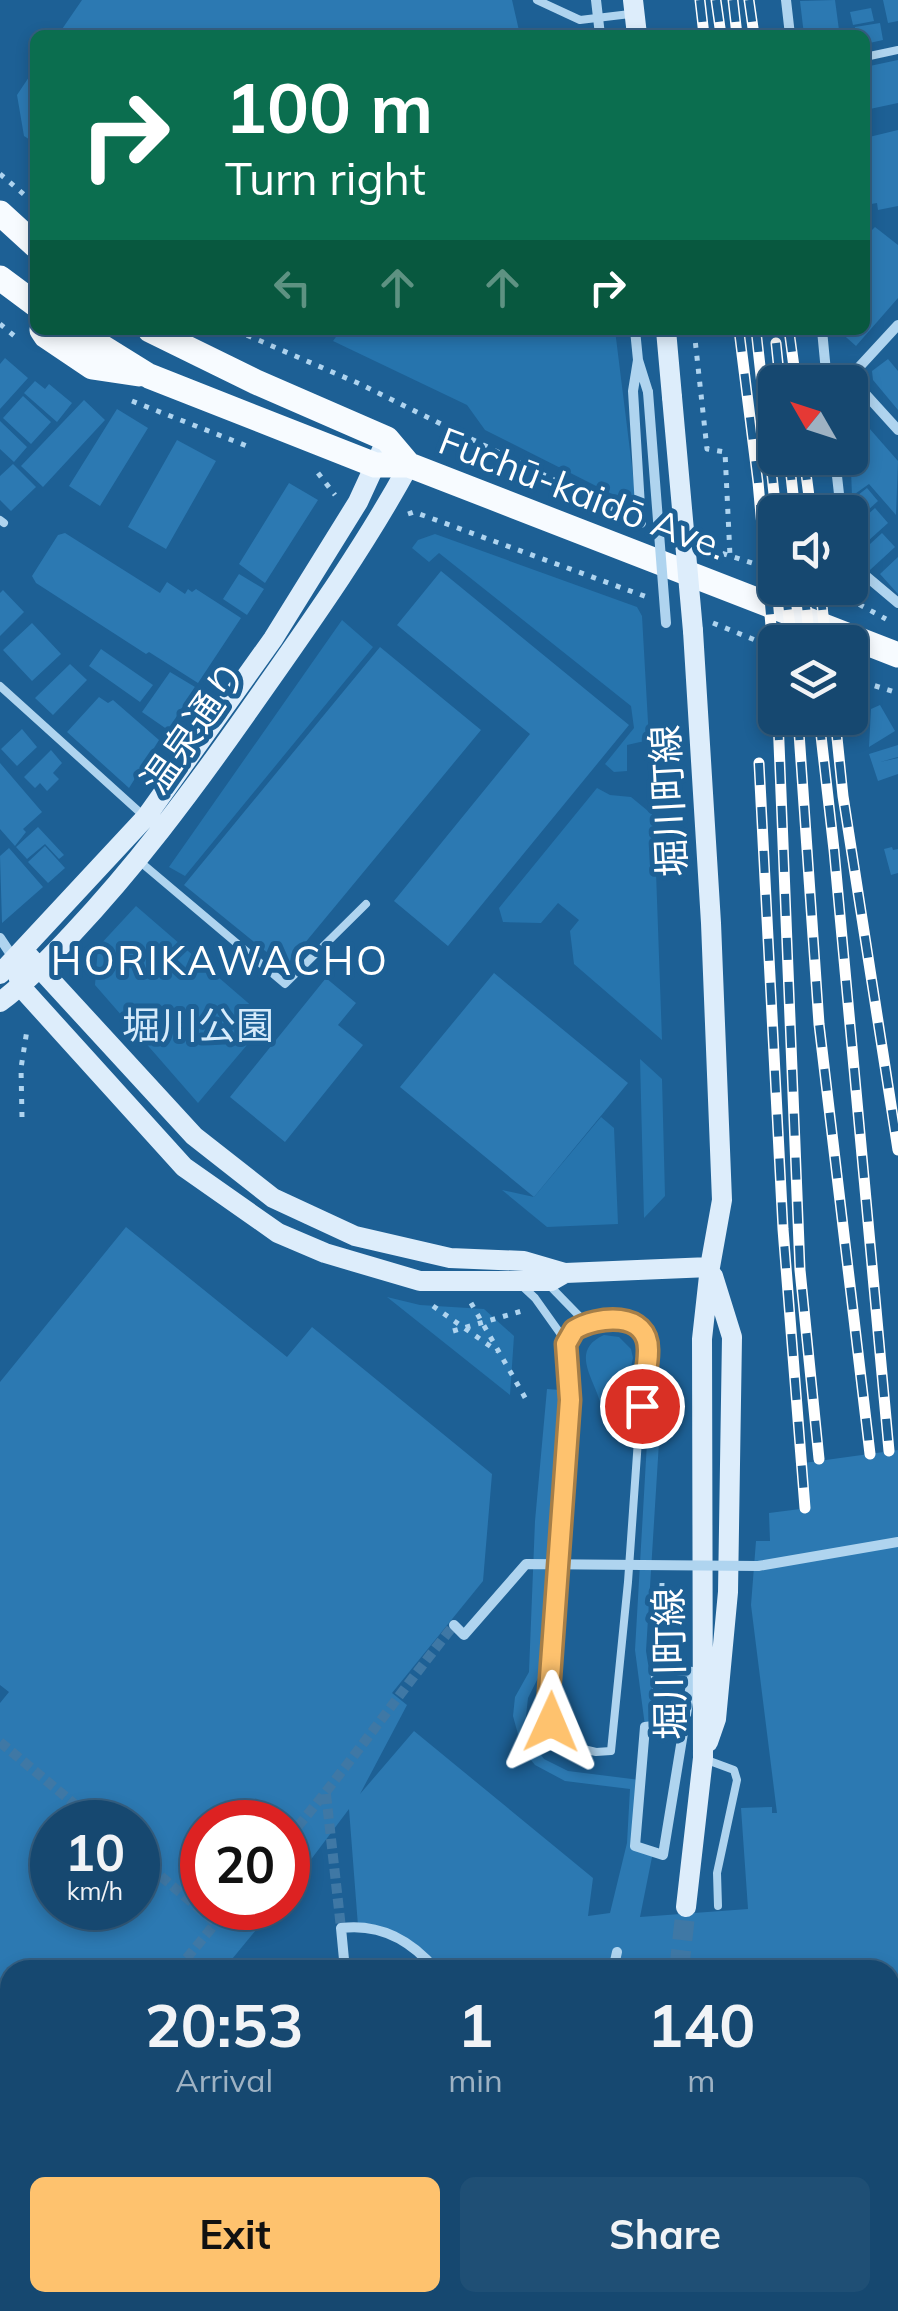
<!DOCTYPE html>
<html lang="en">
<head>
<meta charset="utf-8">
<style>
	body { margin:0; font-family:Mulish,"Noto Sans JP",sans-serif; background:#1f4f75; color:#f1f3f6; height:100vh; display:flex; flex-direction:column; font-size:38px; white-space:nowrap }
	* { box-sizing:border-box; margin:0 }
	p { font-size:32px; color:#9eb2c3 }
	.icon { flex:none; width:55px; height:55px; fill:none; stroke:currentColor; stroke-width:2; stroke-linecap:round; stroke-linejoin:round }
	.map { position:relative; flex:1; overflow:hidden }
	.sheet { position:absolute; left:0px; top:1960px; width:900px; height:352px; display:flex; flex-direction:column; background:#164870; border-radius:30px 30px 0 0; box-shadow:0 5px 15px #0003,0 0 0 2px #356083 }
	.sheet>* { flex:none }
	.top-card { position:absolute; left:30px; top:30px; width:840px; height:305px; border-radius:15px; box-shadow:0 5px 15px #0003,0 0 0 2px #356083; background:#0b6e4f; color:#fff; overflow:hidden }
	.needle { width:65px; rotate:309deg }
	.fabs { position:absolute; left:758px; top:365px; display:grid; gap:20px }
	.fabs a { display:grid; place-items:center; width:110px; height:110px; border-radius:15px; background:#164870; box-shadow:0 5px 15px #0003,0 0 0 2px #356083; font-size:50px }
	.speed { position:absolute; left:30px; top:1800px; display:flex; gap:20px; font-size:50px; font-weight:700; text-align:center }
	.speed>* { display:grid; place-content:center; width:130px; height:130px; border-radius:50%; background:#164870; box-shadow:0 5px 15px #0003,0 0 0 2px #356083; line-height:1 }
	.speed small { font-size:25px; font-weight:400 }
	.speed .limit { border:15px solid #d22; background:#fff; color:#111 }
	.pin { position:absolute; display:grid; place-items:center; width:85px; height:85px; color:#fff; margin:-42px; border:5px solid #fff; border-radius:50%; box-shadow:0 2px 10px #0007 }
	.me { position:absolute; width:110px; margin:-55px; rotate:1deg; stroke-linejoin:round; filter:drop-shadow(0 0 8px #0008) }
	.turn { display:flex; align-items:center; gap:35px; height:210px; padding:0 30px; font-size:45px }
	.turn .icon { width:130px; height:130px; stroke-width:2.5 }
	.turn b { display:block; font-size:70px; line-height:85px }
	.lanes { display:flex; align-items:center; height:95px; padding:0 30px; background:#0003; justify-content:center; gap:50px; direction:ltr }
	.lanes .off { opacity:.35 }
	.eta { display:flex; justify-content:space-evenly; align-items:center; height:170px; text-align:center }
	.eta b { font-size:60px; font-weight:700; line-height:70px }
	.action { display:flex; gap:20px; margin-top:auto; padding:20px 30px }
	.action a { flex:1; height:115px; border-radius:15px; background:#fec26e; color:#111; font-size:40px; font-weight:700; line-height:115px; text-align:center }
	.action a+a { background:#1f4f75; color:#f1f3f6 }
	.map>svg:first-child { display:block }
	.green { fill:#2674ad }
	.building { fill:#2c79b2; fill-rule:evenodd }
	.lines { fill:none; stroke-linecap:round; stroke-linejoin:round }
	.street-tunnel { stroke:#3f78a5; stroke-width:10; stroke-dasharray:10 5; stroke-linecap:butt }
	.secondary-tunnel { stroke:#3f78a5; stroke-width:20; stroke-dasharray:20 10; stroke-linecap:butt }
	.path { stroke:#afd4ef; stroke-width:5; stroke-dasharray:5 8; stroke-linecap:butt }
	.lane { stroke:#afd4ef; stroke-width:8 }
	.street { stroke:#afd4ef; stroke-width:10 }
	.secondary { stroke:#ddedfb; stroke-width:20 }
	.primary { stroke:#f7fbff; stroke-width:25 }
	.rail-casing { stroke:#fff; stroke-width:11 }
	.rail { stroke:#1d6095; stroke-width:8; stroke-dasharray:22; stroke-linecap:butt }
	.street-bridge { stroke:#afd4ef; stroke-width:10 }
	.secondary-bridge { stroke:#ddedfb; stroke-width:20 }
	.route-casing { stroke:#a57e48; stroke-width:25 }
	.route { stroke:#fec26e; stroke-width:18 }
	.labels { text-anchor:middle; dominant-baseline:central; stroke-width:10; stroke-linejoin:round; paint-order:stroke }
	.street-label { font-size:38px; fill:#fff; stroke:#1d6095 }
	.park-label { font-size:38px; fill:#d6ebfb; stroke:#1d6095 }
	.neighbourhood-label { font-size:40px; letter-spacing:2.5px; fill:#fff; stroke:#1d6095 }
</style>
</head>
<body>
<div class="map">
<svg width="898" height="2311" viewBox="0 0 898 2311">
	<rect width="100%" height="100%" fill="#1d6095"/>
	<!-- green -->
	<path class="green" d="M 341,330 L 615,330 L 636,499 L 614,495 L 485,430 L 467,405 L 333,341 Z
		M 435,534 L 637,607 L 642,616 L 649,740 L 627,745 L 627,771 L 614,772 L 605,764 L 634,728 L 631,706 L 439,553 L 429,562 L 412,548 L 418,540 Z
		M 342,620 L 373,647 L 185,876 L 169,867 Z
		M 597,788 L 610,795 L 631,797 L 654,816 L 662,1040 L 574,964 L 570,931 L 579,920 L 558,903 L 541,923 L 503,922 L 499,908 Z
		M 136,906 L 268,1020 L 198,1103 L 95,985 L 98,947 Z
		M 640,1059 L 662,1079 L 665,1196 L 644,1218 Z
		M 601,1117 L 614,1128 L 618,1224 L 547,1227 L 502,1190 L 534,1197 Z
		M 387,1297 L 420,1305 L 484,1309 L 514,1336 L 510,1395 Z
		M 604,1335 L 619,1337 L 631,1349 L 633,1358 L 631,1367 L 602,1411 C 599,1383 566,1352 604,1335 Z"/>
	<!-- building -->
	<path class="building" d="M 82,0 L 512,0 L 520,35 L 58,35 Z
		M 835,0 L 839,30 L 824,32 L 824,35 L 804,35 L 800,1 Z
		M 883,0 L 898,0 L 898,21 L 888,23 Z
		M 871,8 L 874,21 L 853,25 L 850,12 Z
		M 880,23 L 883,40 L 865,44 L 865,35 L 856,35 L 855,27 Z
		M 898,60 L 898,103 L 865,110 L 865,67 Z
		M 35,68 L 35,143 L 24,136 L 17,95 Z
		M 898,130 L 898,206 L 878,210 L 877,203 L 865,205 L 865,138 Z
		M 875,227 L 898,245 L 898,298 L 856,346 L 838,330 L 865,330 L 865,228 L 871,231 Z
		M 5,358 L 28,378 L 0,409 L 0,364 Z
		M 888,359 L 898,371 L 898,410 L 873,380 L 872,371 Z
		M 35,381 L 45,389 L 49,384 L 72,403 L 57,422 L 24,393 Z
		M 23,396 L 51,422 L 31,444 L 3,418 Z
		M 850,397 L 869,422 L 850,438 Z
		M 84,400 L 105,420 L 43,487 L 21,466 Z
		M 117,409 L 148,428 L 100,506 L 69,486 Z
		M 0,421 L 27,447 L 14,462 L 0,449 Z
		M 869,428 L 898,461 L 896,515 L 869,484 L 852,496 L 850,444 Z
		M 177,440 L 216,461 L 166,549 L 128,527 Z
		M 13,464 L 36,487 L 11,511 L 0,500 L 0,476 Z
		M 289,483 L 318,500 L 265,583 L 239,564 Z
		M 867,488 L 878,501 L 856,521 L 853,499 Z
		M 875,508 L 888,523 L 858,550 L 855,526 Z
		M 65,533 L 160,593 L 167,582 L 185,594 L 188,589 L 192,592 L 196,589 L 241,618 L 198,683 L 149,652 L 146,654 L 36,583 L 32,576 L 58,535 Z
		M 882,533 L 895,547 L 870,570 L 857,556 Z
		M 898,557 L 898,594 L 880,574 Z
		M 441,571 L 629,725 L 448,946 L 394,901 L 530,734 L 397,625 Z
		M 239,574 L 264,589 L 247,615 L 223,599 Z
		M 3,590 L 24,612 L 0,636 L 0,593 Z
		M 32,623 L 61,654 L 32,681 L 3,650 Z
		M 380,647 L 481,730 L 285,967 L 184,885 Z
		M 101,649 L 153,685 L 140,702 L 89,666 Z
		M 70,664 L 87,680 L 53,715 L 35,698 Z
		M 170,672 L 195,687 L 168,730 L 142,712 Z
		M 99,697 L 108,703 L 113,700 L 159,740 L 129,788 L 67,732 Z
		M 880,705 L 895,731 L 869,747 L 871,709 Z
		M 22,729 L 37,747 L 17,766 L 1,749 Z
		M 898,745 L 898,757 L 880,762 L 898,758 L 898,774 L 878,781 L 869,754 Z
		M 51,750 L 62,763 L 53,773 L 59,779 L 47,791 L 40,783 L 35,788 L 24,777 Z
		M 0,763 L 42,812 L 23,829 L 26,832 L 15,846 L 0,829 Z
		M 38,827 L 64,855 L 59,859 L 45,844 L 27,859 L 16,847 Z
		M 45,846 L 65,868 L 48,883 L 28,862 Z
		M 892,847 L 893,850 L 898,849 L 898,873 L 891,875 L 884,849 Z
		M 9,848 L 43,887 L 2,923 L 0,856 Z
		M 494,973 L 628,1083 L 534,1197 L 400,1087 Z
		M 326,978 L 356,1003 L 338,1025 L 363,1045 L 285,1142 L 230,1097 Z
		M 126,1227 L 287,1357 L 312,1327 L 492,1474 L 483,1581 L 392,1693 L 407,1705 L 360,1794 L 414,1731 L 593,1878 L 588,1916 L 610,1913 L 627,1843 L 630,1789 L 565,1781 L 535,1765 L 522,1749 L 513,1716 L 515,1697 L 529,1672 L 535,1521 L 547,1389 L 560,1390 L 555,1470 L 539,1676 L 528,1698 L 526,1716 L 536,1748 L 544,1759 L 568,1771 L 640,1780 L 633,1845 L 653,1852 L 640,1917 L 748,1909 L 741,1808 L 772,1807 L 772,1813 L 777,1813 L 751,1605 L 756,1541 L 770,1541 L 769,1513 L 808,1508 L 804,1463 L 898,1450 L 898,2163 L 890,2164 L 890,1970 L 436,1970 L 420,1951 L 358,1926 L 349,1809 L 288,1890 L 288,1822 L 202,1822 L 202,1908 L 274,1908 L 223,1970 L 10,1970 L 10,2149 L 0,2161 L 0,1703 L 9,1692 L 0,1685 L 0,1382 ZM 52,1822 L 138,1822 L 138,1908 L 52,1908 Z
		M 648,1425 L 660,1426 L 646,1651 L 658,1725 L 645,1726 L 635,1650 Z
		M 10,2272 L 10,2302 L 275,2302 L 285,2311 L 0,2311 L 0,2284 Z
		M 341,2302 L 428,2302 L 421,2311 L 352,2311 Z
		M 798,2302 L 838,2302 L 840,2311 L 800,2311 Z"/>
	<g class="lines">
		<!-- street-tunnel -->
		<path class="street-tunnel" d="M 0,1742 L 96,1822
			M 326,1794 L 341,1928
			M 288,1838 C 346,1770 397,1696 454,1625
			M 138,1857 L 215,1922
			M 177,1970 L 228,1908
			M 0,2189 L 10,2176"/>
		<!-- secondary-tunnel -->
		<path class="secondary-tunnel" d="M 679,1970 L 686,1907"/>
		<!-- path -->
		<path class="path" d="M 0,174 L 35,204
			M 0,324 L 18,339
			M 235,330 L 360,384 L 621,513
			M 694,330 L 707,449 L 725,452 L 730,556 L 775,570
			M 132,401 L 252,448
			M 318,473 L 335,495
			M 408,514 L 414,512 L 647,597
			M 710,549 L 730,556
			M 810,588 L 851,600 L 886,619
			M 842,588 L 857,594
			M 713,623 L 775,648
			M 850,678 L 898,693
			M 22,1117 L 21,1068 L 27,1030
			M 471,1303 L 527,1401
			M 433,1306 L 497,1351
			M 453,1331 L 522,1311
			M 662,1583 L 661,1603 L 668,1603
			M 762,2302 L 763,2311"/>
		<!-- lane -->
		<path class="lane" d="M 537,0 L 580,20 L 630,14
			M 865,57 L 898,50
			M 0,520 L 4,523
			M 0,686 L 145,817
			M 138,860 L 285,984 L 366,904
			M 547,1283 L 586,1323
			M 520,1284 L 535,1298 L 567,1343
			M 604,1318 C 626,1319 639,1327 649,1348 L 642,1383 L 628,1582 L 611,1751 L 596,1752 L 562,1744 L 551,1722 L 548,1706 L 570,1401 L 567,1343 L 573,1330 Z
			M 707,1760 L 734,1770 L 737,1780 L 717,1873 L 718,1906"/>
		<!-- street -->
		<path class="street" d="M 596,0 L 600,35
			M 786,0 L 790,35
			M 635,330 L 638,360 L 648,392
			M 822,330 L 827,382
			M 638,360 L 633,391 L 641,523
			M 827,377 L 850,377 L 898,430
			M 850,377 L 898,325
			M 835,458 L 841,512
			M 850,553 L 860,571 L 898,603
			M 0,938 L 14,959
			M 758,1566 L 898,1542
			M 655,1669 L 693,1672 L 663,1855 L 635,1846 L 645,1727 L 661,1725 Z
			M 345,1970 L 341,1928 C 380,1923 412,1941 436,1970
			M 613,1970 L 617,1952
			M 375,2311 L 376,2306"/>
		<!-- secondary -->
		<path class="secondary" d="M 633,0 L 637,35
			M 666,330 L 672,397
			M 23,950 L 194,1136 L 273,1198 L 355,1236 L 450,1258 L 524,1261 L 565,1273 L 710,1267
			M 14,959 L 21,987 L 184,1167 L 278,1233 L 325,1253 L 420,1281 L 551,1281 L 565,1273
			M 0,974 L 146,817 L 273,639 L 358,502 L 387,439
			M 0,1002 C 27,982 49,958 72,934 C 135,867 189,795 242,720 C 300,637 360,555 409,465
			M 708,1742 L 716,1719 L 728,1592 L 732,1337 L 713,1276
			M 686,1907 L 703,1758 L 702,1339 L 710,1267 L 722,1200 L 711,923 L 693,631
			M 523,2311 L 528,2302"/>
		<!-- primary -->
		<path class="primary" d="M 0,213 L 35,245
			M 0,278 L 35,304
			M 42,330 L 46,336 L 92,367 L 139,374
			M 75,330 L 149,376 L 375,465 L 409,465 L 898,655
			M 150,330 L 256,382 L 387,439 L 409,465"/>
		<!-- rail casing -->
		<g class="rail-casing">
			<path id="rail" d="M 700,0 L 704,35
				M 716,0 L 721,35
				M 733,0 L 737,35
				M 749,0 L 754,35
				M 739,330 L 758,482 L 775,670
				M 756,330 L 776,512
				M 789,330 L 796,382
				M 776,343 L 780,382
				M 789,458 L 795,512
				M 804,458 L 811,512
				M 785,588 L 792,642
				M 804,588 L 810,642
				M 820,588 L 826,642
				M 778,718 L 800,1270 L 819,1459
				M 798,718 L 819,1024 L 870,1454
				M 819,718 L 834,850 L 889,1451
				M 835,718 L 843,796 L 898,1150
				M 759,763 L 783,1229 L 805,1508
				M 890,2170 L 898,2220
				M 861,2302 L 863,2311"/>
		</g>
		<!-- rail -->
		<use href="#rail" class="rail"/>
		<!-- street-bridge -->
		<path class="street-bridge" d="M 648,392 L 666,623
			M 454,1625 L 464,1635 L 526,1564 L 758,1566"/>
		<!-- secondary-bridge -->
		<path class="secondary-bridge" d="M 672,397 L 693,631"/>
	</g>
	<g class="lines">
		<!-- route casing -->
		<g class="route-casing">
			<path id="route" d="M 551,1722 L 548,1706 L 570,1400 L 566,1344 L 574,1330 C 597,1316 649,1310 648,1351 C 648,1370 642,1387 642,1406"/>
		</g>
		<!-- route -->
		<use href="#route" class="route"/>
	</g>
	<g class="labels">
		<!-- street labels -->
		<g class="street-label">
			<text transform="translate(583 493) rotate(21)">Fuchū-kaidō Ave.</text>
			<text transform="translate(193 727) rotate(-55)">温泉通り</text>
			<text transform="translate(668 801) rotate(-93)">堀川町線</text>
			<text transform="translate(669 1664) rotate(-91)">堀川町線</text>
		</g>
		<!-- park labels -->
		<g class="park-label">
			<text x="198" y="1025">堀川公園</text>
		</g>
		<!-- neighbourhood labels -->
		<g class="neighbourhood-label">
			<text x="220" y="960">HORIKAWACHO</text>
		</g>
	</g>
</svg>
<div class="fabs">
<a><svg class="needle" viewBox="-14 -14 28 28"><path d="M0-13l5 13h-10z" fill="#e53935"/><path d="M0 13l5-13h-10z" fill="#9eb2c3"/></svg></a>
<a><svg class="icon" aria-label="sound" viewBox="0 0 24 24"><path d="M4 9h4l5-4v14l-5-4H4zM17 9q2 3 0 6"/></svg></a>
<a><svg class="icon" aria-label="layers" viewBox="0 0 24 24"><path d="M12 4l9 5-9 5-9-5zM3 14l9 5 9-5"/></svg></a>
</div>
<div class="speed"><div>10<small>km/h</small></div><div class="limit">20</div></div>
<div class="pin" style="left:642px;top:1406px;background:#d93025"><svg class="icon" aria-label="arrive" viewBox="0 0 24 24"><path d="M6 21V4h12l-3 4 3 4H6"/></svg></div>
<svg class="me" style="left:551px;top:1722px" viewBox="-20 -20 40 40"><path d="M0-17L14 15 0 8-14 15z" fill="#fec26e" stroke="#fff" stroke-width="4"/></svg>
<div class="top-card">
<div class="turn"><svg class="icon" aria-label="right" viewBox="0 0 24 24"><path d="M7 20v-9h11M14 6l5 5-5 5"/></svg><div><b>100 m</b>Turn right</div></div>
<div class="lanes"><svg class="icon off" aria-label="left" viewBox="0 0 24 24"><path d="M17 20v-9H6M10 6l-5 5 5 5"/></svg><svg class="icon off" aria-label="ahead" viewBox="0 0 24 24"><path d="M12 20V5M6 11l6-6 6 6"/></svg><svg class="icon off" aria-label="ahead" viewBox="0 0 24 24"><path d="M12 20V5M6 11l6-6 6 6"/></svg><svg class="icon" aria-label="right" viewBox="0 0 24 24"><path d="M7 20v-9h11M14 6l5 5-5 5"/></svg></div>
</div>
<section class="sheet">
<div class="eta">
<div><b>20:53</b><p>Arrival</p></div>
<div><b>1</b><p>min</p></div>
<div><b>140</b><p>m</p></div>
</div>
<div class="action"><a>Exit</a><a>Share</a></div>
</section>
</div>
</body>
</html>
